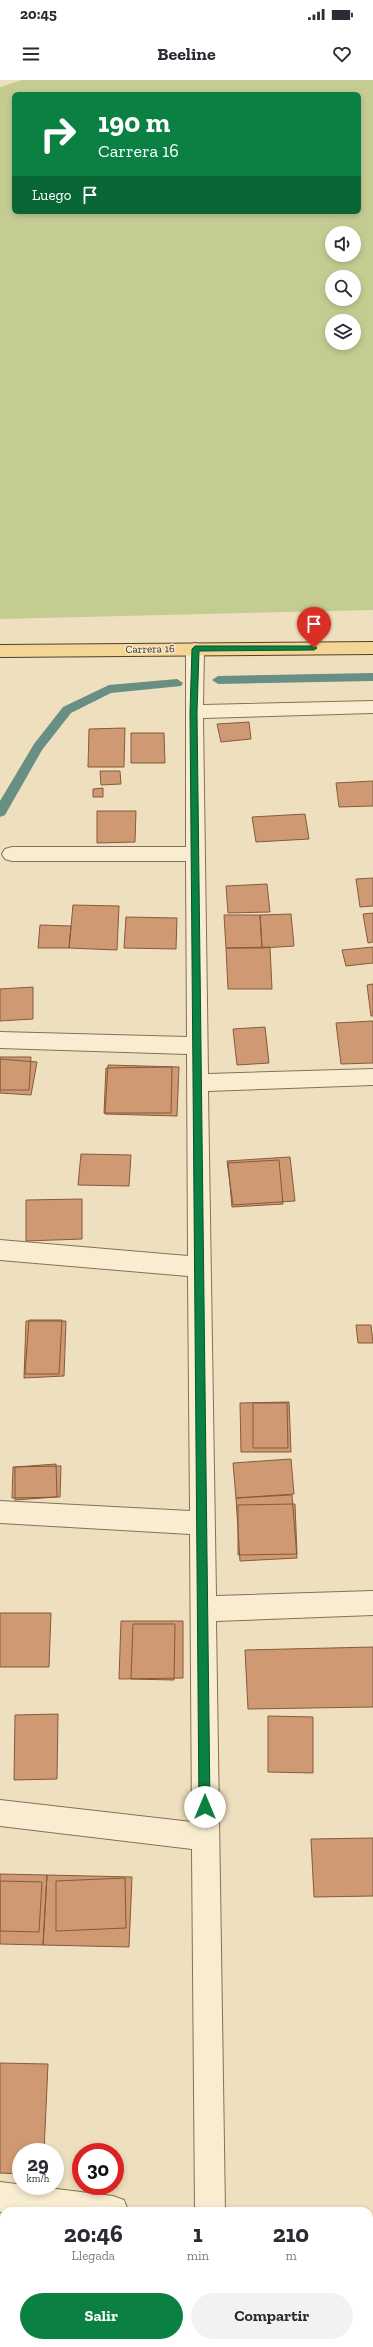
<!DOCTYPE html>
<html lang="es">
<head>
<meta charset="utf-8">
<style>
	body { margin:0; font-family:"Zilla Slab",serif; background:#f2f2f3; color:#2b2b33; height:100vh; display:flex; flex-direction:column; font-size:15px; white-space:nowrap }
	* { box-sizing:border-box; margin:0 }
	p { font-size:13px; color:#7c7c81 }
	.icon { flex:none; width:22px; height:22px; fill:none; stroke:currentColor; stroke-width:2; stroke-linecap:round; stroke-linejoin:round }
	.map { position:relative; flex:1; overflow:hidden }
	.drawer { position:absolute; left:0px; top:2127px; width:373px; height:140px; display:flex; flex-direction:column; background:#fff; border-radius:12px 12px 0 0; box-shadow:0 2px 6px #0003 }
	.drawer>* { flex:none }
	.hud { position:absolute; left:12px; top:12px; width:349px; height:122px; border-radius:6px; box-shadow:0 2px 6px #0003; background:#0b8043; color:#fff; overflow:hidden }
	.tools { position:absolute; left:325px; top:146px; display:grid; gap:8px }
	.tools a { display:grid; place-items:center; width:36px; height:36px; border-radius:50%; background:#fff; box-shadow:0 2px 6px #0003; font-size:20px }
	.speed { position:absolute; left:12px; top:2063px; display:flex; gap:8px; font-size:20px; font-weight:700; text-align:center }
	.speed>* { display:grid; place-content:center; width:52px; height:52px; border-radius:50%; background:#fff; box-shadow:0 2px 6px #0003; line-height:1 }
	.speed small { font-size:10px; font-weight:400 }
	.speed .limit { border:6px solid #d22; background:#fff; color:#111 }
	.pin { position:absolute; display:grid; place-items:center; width:34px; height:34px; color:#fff; margin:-41px -17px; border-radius:50% 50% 50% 0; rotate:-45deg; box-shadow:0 0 4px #0007 }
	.pin .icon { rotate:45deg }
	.me { position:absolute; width:44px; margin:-22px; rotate:0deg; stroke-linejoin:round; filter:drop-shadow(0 0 3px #0008) }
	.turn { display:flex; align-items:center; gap:14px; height:84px; padding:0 20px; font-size:18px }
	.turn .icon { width:52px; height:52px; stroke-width:2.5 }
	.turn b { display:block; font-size:28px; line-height:34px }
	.then { display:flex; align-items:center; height:38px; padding:0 20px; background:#0003; gap:8px; font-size:15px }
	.eta { display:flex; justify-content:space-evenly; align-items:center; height:68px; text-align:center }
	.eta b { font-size:24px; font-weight:700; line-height:28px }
	.action { display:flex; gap:8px; margin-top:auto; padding:8px 20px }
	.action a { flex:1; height:46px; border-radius:24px; background:#0b8043; color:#fff; font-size:16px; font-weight:700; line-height:46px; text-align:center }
	.action a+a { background:#f2f2f3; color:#2b2b33 }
	.status { display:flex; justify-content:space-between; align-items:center; height:28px; padding:0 20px; background:#fff; direction:ltr }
	.status svg { height:11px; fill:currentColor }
	header { display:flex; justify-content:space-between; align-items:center; height:52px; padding:0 20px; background:#fff; font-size:18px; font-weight:700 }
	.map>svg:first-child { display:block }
	.green { fill:#c5cc92; fill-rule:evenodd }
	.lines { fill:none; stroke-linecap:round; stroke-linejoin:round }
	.stream { fill:#698e84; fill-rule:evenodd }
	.building { fill:#ce9973; stroke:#875a3c }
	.minor-casing { stroke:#877056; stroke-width:2 }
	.major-casing { stroke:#543e2b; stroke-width:2 }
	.minor { fill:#f9edd1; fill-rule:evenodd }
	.major { fill:#f4d694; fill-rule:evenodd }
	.route { fill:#0b8043; stroke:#07532c }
	.labels { text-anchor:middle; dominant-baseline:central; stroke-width:3; stroke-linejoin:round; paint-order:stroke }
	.far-street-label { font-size:11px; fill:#36281b; stroke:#f6eace }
</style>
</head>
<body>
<div class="status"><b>20:45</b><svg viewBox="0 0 49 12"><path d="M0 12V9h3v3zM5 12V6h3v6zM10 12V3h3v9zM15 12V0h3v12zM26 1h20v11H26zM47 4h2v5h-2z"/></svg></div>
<header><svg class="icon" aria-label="menu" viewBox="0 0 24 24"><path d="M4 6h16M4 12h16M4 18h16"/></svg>Beeline<svg class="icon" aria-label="heart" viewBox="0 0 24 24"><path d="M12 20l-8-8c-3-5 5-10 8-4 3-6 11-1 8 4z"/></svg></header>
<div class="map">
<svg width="373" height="2267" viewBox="0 0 373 2267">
	<rect width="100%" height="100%" fill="#eee0be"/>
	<!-- green -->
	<path class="green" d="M 22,0 L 373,0 L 373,530 L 0,539 L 0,7 ZM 14,14 L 359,14 L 359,132 L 14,132 ZM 332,153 L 354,153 L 354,175 L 332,175 ZM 332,197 L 354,197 L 354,219 L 332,219 ZM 332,241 L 354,241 L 354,263 L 332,263 Z"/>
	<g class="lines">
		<!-- stream -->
		<path class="stream" d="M 373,593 L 373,601 L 218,604 L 212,600 L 218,596 Z
			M 177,599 L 183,603 L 181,606 L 111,613 L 71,633 L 42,670 L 5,735 L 0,737 L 0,721 L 34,664 L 63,627 L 109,605 Z"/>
	</g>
	<!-- building -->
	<path class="building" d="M 249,642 L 251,659 L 221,662 L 217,644 Z
		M 125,648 L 124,687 L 88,687 L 89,649 Z
		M 131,653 L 164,653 L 165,683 L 131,683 Z
		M 100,691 L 120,691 L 121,704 L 101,705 Z
		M 373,701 L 373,726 L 339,727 L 336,703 Z
		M 103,708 L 103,717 L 93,717 L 93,709 Z
		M 97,731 L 136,731 L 135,762 L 97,763 Z
		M 305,734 L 309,759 L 256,762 L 252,737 Z
		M 373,798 L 373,826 L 360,827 L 356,799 Z
		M 267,804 L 270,832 L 228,833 L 226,806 Z
		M 73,825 L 119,826 L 117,870 L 69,868 Z
		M 373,833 L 373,862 L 368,863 L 363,834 Z
		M 291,834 L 294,866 L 262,868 L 260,835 Z
		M 224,835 L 260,835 L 262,868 L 226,868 Z
		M 126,837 L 177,838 L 176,869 L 124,868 Z
		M 40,845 L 71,846 L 69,868 L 38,868 Z
		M 270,867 L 272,909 L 228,909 L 226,868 Z
		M 373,867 L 373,883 L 346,886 L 342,870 Z
		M 373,904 L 373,936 L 371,936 L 367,905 Z
		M 33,907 L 33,939 L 0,941 L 0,909 Z
		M 373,941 L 373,983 L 341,984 L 336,943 Z
		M 265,947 L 269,983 L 237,985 L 233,949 Z
		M 0,977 L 31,977 L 29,1010 L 0,1010 Z
		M 0,979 L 37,982 L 31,1015 L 0,1013 Z
		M 108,985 L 179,987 L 177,1036 L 105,1034 Z
		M 172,987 L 171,1033 L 104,1033 L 106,988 Z
		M 81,1074 L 131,1075 L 129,1106 L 78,1105 Z
		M 290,1077 L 295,1121 L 233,1125 L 227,1081 Z
		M 279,1080 L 283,1124 L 232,1127 L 228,1083 Z
		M 82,1119 L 82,1159 L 26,1161 L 26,1120 Z
		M 29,1240 L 62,1240 L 59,1294 L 25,1294 Z
		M 26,1241 L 66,1241 L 64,1296 L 24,1298 Z
		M 356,1245 L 371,1245 L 373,1263 L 358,1263 Z
		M 289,1322 L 291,1372 L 241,1372 L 240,1323 Z
		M 253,1323 L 287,1323 L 288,1368 L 253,1368 Z
		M 291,1379 L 294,1414 L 236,1418 L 233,1383 Z
		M 56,1384 L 57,1417 L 15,1420 L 15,1387 Z
		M 61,1386 L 60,1417 L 12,1418 L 13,1387 Z
		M 292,1415 L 297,1478 L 240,1481 L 236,1418 Z
		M 295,1424 L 297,1474 L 238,1475 L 238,1425 Z
		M 0,1533 L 51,1533 L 49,1587 L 0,1587 Z
		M 121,1541 L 183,1541 L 183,1598 L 119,1599 Z
		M 133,1544 L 175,1544 L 174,1600 L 131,1599 Z
		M 373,1567 L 373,1627 L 248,1629 L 245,1570 Z
		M 58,1634 L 57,1699 L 14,1700 L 15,1635 Z
		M 268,1636 L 313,1637 L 313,1693 L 268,1692 Z
		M 373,1758 L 373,1816 L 314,1817 L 311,1759 Z
		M 0,1794 L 47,1795 L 43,1865 L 0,1864 Z
		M 47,1795 L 132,1797 L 129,1867 L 43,1865 Z
		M 125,1798 L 126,1848 L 56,1851 L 56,1801 Z
		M 0,1801 L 42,1802 L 39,1852 L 0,1851 Z
		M 0,1983 L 48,1984 L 44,2072 L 21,2072 L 21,2094 L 0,2093 Z
		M 0,2241 L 4,2241 L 4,2263 L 17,2263 L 17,2267 L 0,2267 Z
		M 0,2249 L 4,2249 L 4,2263 L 11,2263 L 10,2267 L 0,2267 Z"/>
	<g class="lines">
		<!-- minor casing -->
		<g class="minor-casing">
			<path id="minor" d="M 195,563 L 201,565 L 204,569 L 203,625 L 373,621 L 373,633 L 203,638 L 208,994 L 373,989 L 373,1005 L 208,1011 L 216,1516 L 373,1511 L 373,1535 L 216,1541 L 225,2131 L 195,2131 L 192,1769 L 0,1746 L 0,1720 L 192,1742 L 190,1454 L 0,1443 L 0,1421 L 190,1431 L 188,1196 L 0,1180 L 0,1160 L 188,1176 L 187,974 L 0,968 L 0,952 L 187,957 L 186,781 L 12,781 L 5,779 L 2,774 L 5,769 L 12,767 L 186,767 L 186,569 L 189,565 Z
				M 0,2102 L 113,2116 L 124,2120 L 128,2131 L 0,2132 Z
				M 196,2263 L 226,2263 L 227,2267 L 195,2267 Z"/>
		</g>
		<!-- major casing -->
		<g class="major-casing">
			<path id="major" d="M 373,562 L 373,574 L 0,577 L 0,565 Z"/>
		</g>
		<!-- minor -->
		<use href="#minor" class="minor"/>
		<!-- major -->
		<use href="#major" class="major"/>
	</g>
	<!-- route -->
	<path class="route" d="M 195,566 L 314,566 L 317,568 L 314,570 L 199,571 L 197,632 L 210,1727 L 205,1733 L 199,1727 L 190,632 L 192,569 Z"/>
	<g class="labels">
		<!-- far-street labels -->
		<g class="far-street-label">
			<text transform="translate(150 569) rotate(-1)">Carrera 16</text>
		</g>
	</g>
</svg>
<div class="tools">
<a><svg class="icon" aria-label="sound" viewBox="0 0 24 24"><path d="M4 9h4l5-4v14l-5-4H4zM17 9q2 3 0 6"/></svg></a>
<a><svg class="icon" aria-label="search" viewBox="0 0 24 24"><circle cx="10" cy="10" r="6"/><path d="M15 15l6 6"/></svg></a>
<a><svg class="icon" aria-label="layers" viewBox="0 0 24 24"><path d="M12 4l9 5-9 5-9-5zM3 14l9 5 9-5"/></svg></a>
</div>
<div class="speed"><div>29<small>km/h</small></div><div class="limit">30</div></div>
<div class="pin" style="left:314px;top:568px;background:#d93025"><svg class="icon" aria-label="arrive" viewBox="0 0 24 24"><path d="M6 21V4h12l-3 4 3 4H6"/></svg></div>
<svg class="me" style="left:205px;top:1727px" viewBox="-20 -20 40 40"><circle r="19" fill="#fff"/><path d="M0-13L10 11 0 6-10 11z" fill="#0b8043"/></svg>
<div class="hud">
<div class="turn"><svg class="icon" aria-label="right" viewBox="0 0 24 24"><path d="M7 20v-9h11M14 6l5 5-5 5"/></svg><div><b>190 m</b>Carrera 16</div></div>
<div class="then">Luego<svg class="icon" aria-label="arrive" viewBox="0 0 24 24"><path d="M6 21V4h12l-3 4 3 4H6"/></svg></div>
</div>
<section class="drawer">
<div class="eta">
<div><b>20:46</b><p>Llegada</p></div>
<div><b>1</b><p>min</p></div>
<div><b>210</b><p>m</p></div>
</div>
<div class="action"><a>Salir</a><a>Compartir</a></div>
</section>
</div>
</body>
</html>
